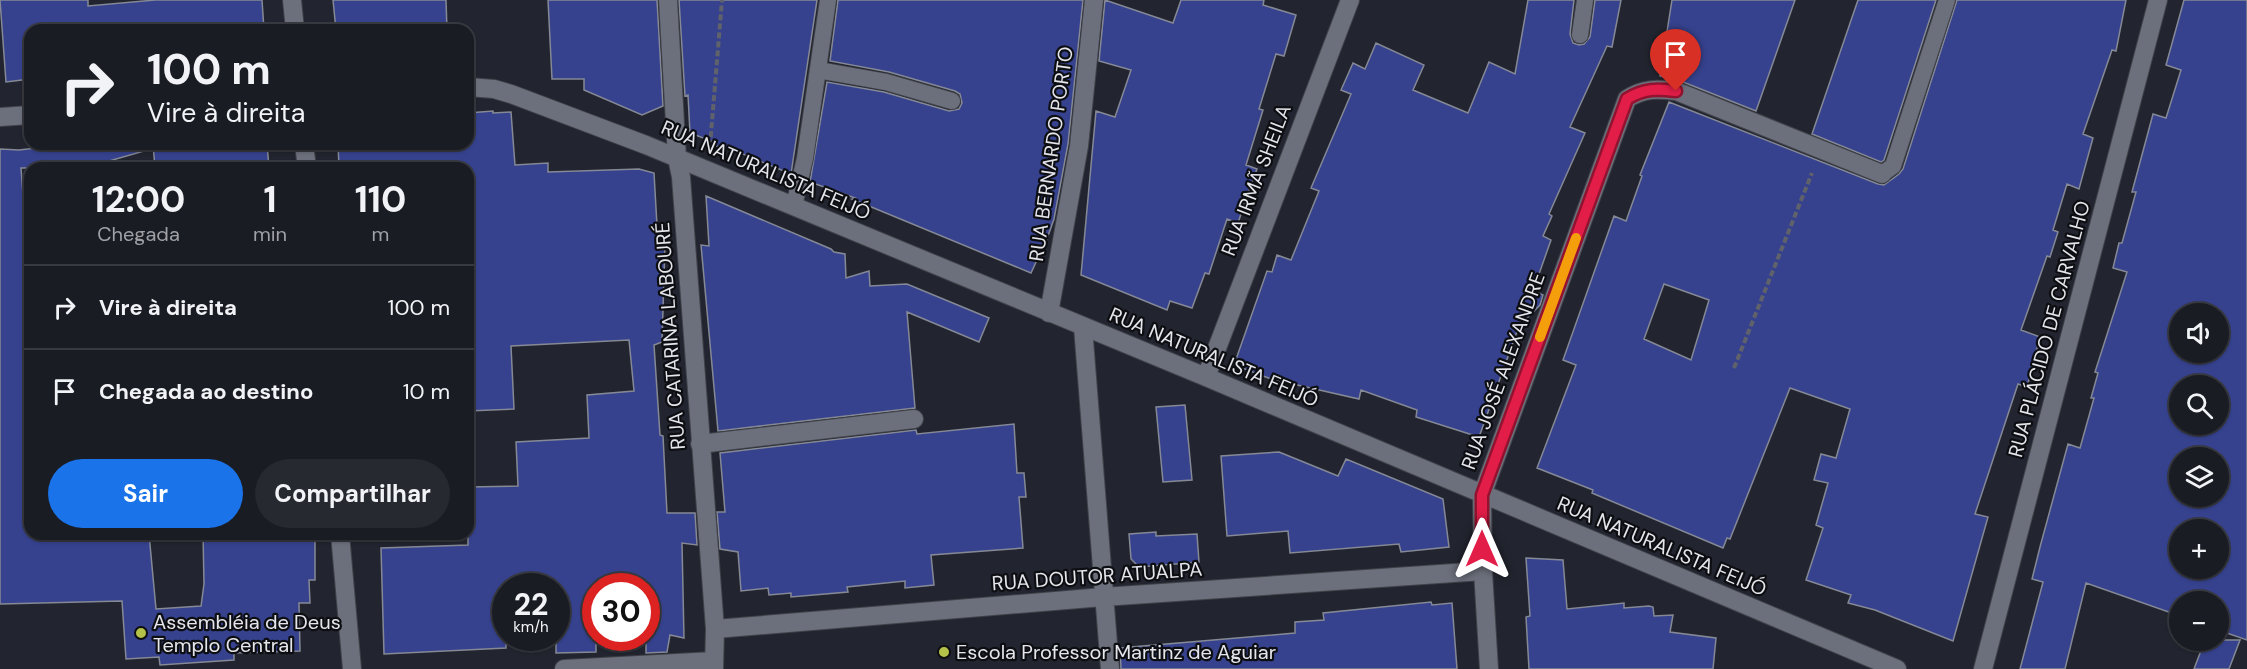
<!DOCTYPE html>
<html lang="pt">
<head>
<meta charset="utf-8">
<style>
	body { margin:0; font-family:"DM Sans",sans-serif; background:#272930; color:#f1f3f6; height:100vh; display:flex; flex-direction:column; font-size:22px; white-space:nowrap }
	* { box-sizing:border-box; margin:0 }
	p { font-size:20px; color:#9fa1a6 }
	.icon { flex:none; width:33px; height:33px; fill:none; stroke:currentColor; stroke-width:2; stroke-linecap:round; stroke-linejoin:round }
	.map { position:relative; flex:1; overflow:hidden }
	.drawer { position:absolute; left:24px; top:162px; width:450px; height:378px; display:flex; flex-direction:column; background:#1a1c23; border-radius:18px; box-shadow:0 2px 4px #0004,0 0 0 2px #383a41 }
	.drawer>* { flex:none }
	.banner { position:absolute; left:24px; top:24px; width:450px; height:126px; border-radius:18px; box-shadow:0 2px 4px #0004,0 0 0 2px #383a41; background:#1a1c23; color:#f1f3f6; overflow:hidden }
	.buttons { position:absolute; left:2169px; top:303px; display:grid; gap:12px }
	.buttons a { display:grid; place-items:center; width:60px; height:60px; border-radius:50%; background:#1a1c23; box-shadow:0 2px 4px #0004,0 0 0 2px #383a41; font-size:30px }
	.speed { position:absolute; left:492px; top:573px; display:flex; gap:12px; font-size:30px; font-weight:700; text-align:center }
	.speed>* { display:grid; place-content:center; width:78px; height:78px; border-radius:50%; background:#1a1c23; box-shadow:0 2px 4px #0004,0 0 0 2px #383a41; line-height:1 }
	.speed small { font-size:15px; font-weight:400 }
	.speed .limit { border:9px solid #d22; background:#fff; color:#111 }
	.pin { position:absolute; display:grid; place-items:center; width:51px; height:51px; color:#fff; margin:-62px -26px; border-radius:50% 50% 50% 0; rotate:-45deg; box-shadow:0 0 6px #0007 }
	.pin .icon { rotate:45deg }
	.me { position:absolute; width:66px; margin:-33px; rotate:0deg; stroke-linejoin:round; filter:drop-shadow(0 0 4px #0008) }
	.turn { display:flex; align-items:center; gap:21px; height:126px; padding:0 24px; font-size:27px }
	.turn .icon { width:78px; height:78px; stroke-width:2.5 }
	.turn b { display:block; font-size:42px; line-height:51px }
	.eta { display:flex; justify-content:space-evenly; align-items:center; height:102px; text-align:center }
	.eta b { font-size:36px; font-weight:700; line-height:42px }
	.action { display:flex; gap:12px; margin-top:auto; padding:12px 24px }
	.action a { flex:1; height:69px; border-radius:36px; background:#1a73e8; color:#fff; font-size:24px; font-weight:700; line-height:69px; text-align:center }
	.action a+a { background:#272930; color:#f1f3f6 }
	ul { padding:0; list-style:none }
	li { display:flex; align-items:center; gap:18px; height:84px; padding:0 24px; border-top:2px solid #383a41 }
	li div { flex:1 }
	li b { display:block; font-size:22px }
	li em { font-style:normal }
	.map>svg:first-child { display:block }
	.building { fill:#36428e; stroke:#858995; stroke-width:1.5; fill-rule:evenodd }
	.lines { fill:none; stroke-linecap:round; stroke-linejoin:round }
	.lane-casing { stroke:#404249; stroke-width:18 }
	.street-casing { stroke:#404249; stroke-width:20 }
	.path { stroke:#60626b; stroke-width:4; stroke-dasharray:6 3; stroke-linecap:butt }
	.lane { stroke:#6c707c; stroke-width:16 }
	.street { stroke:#6c707c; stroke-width:18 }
	.route-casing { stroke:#92132f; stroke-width:15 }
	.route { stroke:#e11d48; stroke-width:10 }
	.slow { stroke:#f59e0b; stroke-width:10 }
	.poi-dot { fill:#b5c24a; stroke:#0d0e12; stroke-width:2 }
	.labels { text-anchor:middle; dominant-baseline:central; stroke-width:4.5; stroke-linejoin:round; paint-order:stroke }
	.street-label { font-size:20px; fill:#e4e6ec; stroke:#0d0e12 }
	.poi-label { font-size:20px; fill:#e4e6ec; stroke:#0d0e12; text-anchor:start }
</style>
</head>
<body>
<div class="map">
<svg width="2247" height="669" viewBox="0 0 2247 669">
	<rect width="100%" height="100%" fill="#22252f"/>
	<!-- building -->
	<path class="building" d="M 0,0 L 88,0 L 88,6 L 155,0 L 262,0 L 264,30 L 30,30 L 30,79 L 6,82 Z
		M 333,0 L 446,0 L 447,30 L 336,30 Z
		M 548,0 L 657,0 L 663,106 L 642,115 L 584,90 L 584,79 L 552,79 Z
		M 679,0 L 817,0 L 791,174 L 726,147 L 714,146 L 714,142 L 690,133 L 688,95 L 685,96 Z
		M 838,0 L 1083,0 L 1068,144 L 1054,219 L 1039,261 L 1037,260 L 1031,273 L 852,199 L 855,198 L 810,182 L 827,82 L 884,92 L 949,111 L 959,109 L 962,103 L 960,94 L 955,91 L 889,72 L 830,61 Z
		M 1105,0 L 1173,23 L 1181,0 L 1264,0 L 1263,5 L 1296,15 L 1284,56 L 1276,54 L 1259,109 L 1263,110 L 1246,165 L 1257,169 L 1247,196 L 1238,223 L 1227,219 L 1209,274 L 1205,273 L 1192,308 L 1170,301 L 1167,310 L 1081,275 L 1096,111 L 1115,117 L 1131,70 L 1099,61 Z
		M 1528,0 L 1574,0 L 1570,34 L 1573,43 L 1579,45 L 1584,44 L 1590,37 L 1595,0 L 1621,0 L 1612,47 L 1607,46 L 1570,127 L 1585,133 L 1549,214 L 1552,216 L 1543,236 L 1551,240 L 1533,291 L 1543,295 L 1540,305 L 1519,326 L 1479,437 L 1416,417 L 1417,410 L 1361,390 L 1359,399 L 1271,379 L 1234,365 L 1267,271 L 1272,272 L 1277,255 L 1291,260 L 1319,191 L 1311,188 L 1351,94 L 1341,90 L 1353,63 L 1365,69 L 1376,43 L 1424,65 L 1413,90 L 1468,113 L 1489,62 L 1515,74 Z
		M 1672,0 L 1795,0 L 1756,111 L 1678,80 L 1660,76 Z
		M 1858,0 L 1936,0 L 1884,160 L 1881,162 L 1812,134 Z
		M 1957,0 L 2126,0 L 2116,51 L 2112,50 L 2083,134 L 2093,138 L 2079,189 L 2067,184 L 2053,230 L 2058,232 L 2050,257 L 2047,256 L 2021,330 L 2040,337 L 2027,387 L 2018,384 L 1975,514 L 1988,517 L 1953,641 L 1875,610 L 1848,603 L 1851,595 L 1806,580 L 1823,528 L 1816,525 L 1828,483 L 1814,480 L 1821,454 L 1836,458 L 1850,409 L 1790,388 L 1730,539 L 1727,538 L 1723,548 L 1592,493 L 1593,490 L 1537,468 L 1576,365 L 1563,360 L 1614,216 L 1626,221 L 1642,176 L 1640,175 L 1669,102 L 1878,184 L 1884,185 L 1899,174 L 1903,169 ZM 1664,284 L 1709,300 L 1691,360 L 1644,339 Z
		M 2184,0 L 2247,0 L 2247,640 L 2218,630 L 2218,602 L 2180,602 L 2180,616 L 2086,583 L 2065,669 L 2020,669 L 2043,582 L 2032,579 L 2040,547 L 2068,444 L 2080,448 L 2094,398 L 2091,398 L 2098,373 L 2095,372 L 2127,272 L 2113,268 L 2119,243 L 2122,243 L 2136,192 L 2132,192 L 2153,114 L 2166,118 L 2181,70 L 2166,65 ZM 2180,314 L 2218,314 L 2218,352 L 2180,352 ZM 2180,386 L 2218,386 L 2218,424 L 2180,424 ZM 2180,458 L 2218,458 L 2218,496 L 2180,496 ZM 2180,530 L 2218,530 L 2218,568 L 2180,568 Z
		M 493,111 L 493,113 L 511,112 L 515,165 L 548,163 L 548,172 L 639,169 L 654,173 L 658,243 L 665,244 L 662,342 L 654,345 L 660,435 L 663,436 L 667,513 L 695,513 L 697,545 L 682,543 L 684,638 L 670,635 L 667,652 L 646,653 L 646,586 L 596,586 L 596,652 L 556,653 L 556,586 L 506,586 L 506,648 L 384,654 L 381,548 L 468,545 L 468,487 L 518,486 L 516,442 L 589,438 L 587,395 L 634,391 L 629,340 L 511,346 L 514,409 L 468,411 L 468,168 L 339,168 L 338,144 L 468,144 L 468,113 Z
		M 72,144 L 143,144 L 144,151 L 85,168 L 21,168 L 25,222 L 30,222 L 30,534 L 149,534 L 156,609 L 201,606 L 204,584 L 203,534 L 315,534 L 315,580 L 309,580 L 310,603 L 299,603 L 300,651 L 234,653 L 234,660 L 160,665 L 159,657 L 126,659 L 122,601 L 0,604 L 0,149 L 19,150 Z
		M 153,144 L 267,144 L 269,168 L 155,168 Z
		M 706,196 L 831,249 L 834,252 L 845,254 L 846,278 L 869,271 L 870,286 L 907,284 L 989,318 L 979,342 L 907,312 L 915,408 L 718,431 L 701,245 L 709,246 Z
		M 1185,405 L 1192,480 L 1163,482 L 1156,407 Z
		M 1014,424 L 1017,473 L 1024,473 L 1026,497 L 1019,497 L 1023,548 L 931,555 L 934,585 L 905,588 L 905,581 L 847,587 L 848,592 L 791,597 L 791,593 L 769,595 L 768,588 L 741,591 L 738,552 L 720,549 L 717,512 L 725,512 L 720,453 L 916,430 L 917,434 Z
		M 1279,452 L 1338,476 L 1346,459 L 1443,499 L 1449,547 L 1401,552 L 1399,544 L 1290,553 L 1288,531 L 1227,536 L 1221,456 Z
		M 1156,532 L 1156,536 L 1197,534 L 1199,562 L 1139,567 L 1131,559 L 1129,534 Z
		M 1526,558 L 1563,560 L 1567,609 L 1624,603 L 1624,608 L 1649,606 L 1653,607 L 1654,616 L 1673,615 L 1670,632 L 1716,638 L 1713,669 L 1529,669 L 1526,617 L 1530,616 Z
		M 1431,602 L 1432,605 L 1452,603 L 1457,669 L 1121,669 L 1120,648 L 1295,633 L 1295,622 L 1324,620 L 1323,613 Z
		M 2205,640 L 2240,640 L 2229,669 L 2194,669 Z"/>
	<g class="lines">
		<!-- lane casing -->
		<g class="lane-casing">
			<path id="lane" d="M 1580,35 L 1585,0
				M 818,70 L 886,82 L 952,101
				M 1882,174 L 1893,166 L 1947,0
				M 794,206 L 805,158 L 828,0"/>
		</g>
		<!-- street casing -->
		<g class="street-casing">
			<path id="street" d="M 292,0 L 295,30
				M 668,0 L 677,158 L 681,177 L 715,629 L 714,669
				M 468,87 L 494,89 L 511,94 L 646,145 L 1206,377 L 1897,669
				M 0,117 L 30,115
				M 304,144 L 307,168
				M 1049,313 L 1079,146 L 1094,0
				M 1083,327 L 1110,669
				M 1206,377 L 1350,0
				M 700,444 L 914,419
				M 340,534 L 352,669
				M 715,629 L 1103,597 L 1483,571
				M 564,669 L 714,661
				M 1489,669 L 1483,571 L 1482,495 L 1627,99 C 1644,88 1657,89 1676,91 L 1882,174
				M 1983,669 L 2158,0"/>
		</g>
		<!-- path -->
		<path class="path" d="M 710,146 L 722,0
			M 1734,368 L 1812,173"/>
		<!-- lane -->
		<use href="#lane" class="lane"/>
		<!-- street -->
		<use href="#street" class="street"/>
	</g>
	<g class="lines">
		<!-- route casing -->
		<g class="route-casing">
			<path id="route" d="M 1482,549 L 1482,495 L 1627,99 C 1644,88 1657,89 1676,91"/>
		</g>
		<!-- route -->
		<use href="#route" class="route"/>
		<!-- slow -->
		<path class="slow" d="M 1540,337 L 1576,238"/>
	</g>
	<!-- markers -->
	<g class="poi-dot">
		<circle cx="141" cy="633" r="6"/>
		<circle cx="944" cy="652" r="6"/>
	</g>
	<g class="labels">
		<!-- street labels -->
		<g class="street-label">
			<text transform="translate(1051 154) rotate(-82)">RUA BERNARDO PORTO</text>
			<text transform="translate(766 170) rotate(23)">RUA NATURALISTA FEIJÓ</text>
			<text transform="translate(1256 180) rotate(-69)">RUA IRMÃ SHEILA</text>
			<text transform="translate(2049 329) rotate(-75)">RUA PLÁCIDO DE CARVALHO</text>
			<text transform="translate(670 336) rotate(-94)">RUA CATARINA LABOURÉ</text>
			<text transform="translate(1214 357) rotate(23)">RUA NATURALISTA FEIJÓ</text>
			<text transform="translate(1503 371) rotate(-70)">RUA JOSÉ ALEXANDRE</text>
			<text transform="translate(1662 546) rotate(23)">RUA NATURALISTA FEIJÓ</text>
			<text transform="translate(1097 576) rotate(-4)">RUA DOUTOR ATUALPA</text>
		</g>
		<!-- poi labels -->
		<g class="poi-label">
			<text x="153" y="622">Assembléia de Deus<tspan x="153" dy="23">Templo Central</tspan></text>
			<text x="956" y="652">Escola Professor Martinz de Aguiar</text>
		</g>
	</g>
</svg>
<div class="buttons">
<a><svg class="icon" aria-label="sound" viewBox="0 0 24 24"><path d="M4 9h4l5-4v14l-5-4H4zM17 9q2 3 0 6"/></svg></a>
<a><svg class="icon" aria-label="search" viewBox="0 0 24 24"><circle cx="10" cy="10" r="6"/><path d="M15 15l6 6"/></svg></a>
<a><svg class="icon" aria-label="layers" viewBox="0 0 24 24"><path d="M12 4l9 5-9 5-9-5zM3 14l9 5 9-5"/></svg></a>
<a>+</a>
<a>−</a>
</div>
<div class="speed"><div>22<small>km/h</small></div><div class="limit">30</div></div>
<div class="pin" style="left:1676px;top:91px;background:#d93025"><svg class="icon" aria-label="arrive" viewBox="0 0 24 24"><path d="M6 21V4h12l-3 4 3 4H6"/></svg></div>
<svg class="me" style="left:1482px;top:549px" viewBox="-20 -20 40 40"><path d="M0-17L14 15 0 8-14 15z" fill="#e11d48" stroke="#fff" stroke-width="4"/></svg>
<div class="banner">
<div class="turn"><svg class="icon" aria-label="right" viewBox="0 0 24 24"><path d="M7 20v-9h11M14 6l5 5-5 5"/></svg><div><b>100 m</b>Vire à direita</div></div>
</div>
<section class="drawer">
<div class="eta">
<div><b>12:00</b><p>Chegada</p></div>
<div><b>1</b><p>min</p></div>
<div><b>110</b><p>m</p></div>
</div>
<ul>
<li><svg class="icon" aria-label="right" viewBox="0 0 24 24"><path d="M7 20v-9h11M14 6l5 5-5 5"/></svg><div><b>Vire à direita</b></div><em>100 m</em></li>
<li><svg class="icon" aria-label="arrive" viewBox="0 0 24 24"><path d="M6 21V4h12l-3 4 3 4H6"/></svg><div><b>Chegada ao destino</b></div><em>10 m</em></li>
</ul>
<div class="action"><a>Sair</a><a>Compartilhar</a></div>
</section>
</div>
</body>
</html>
